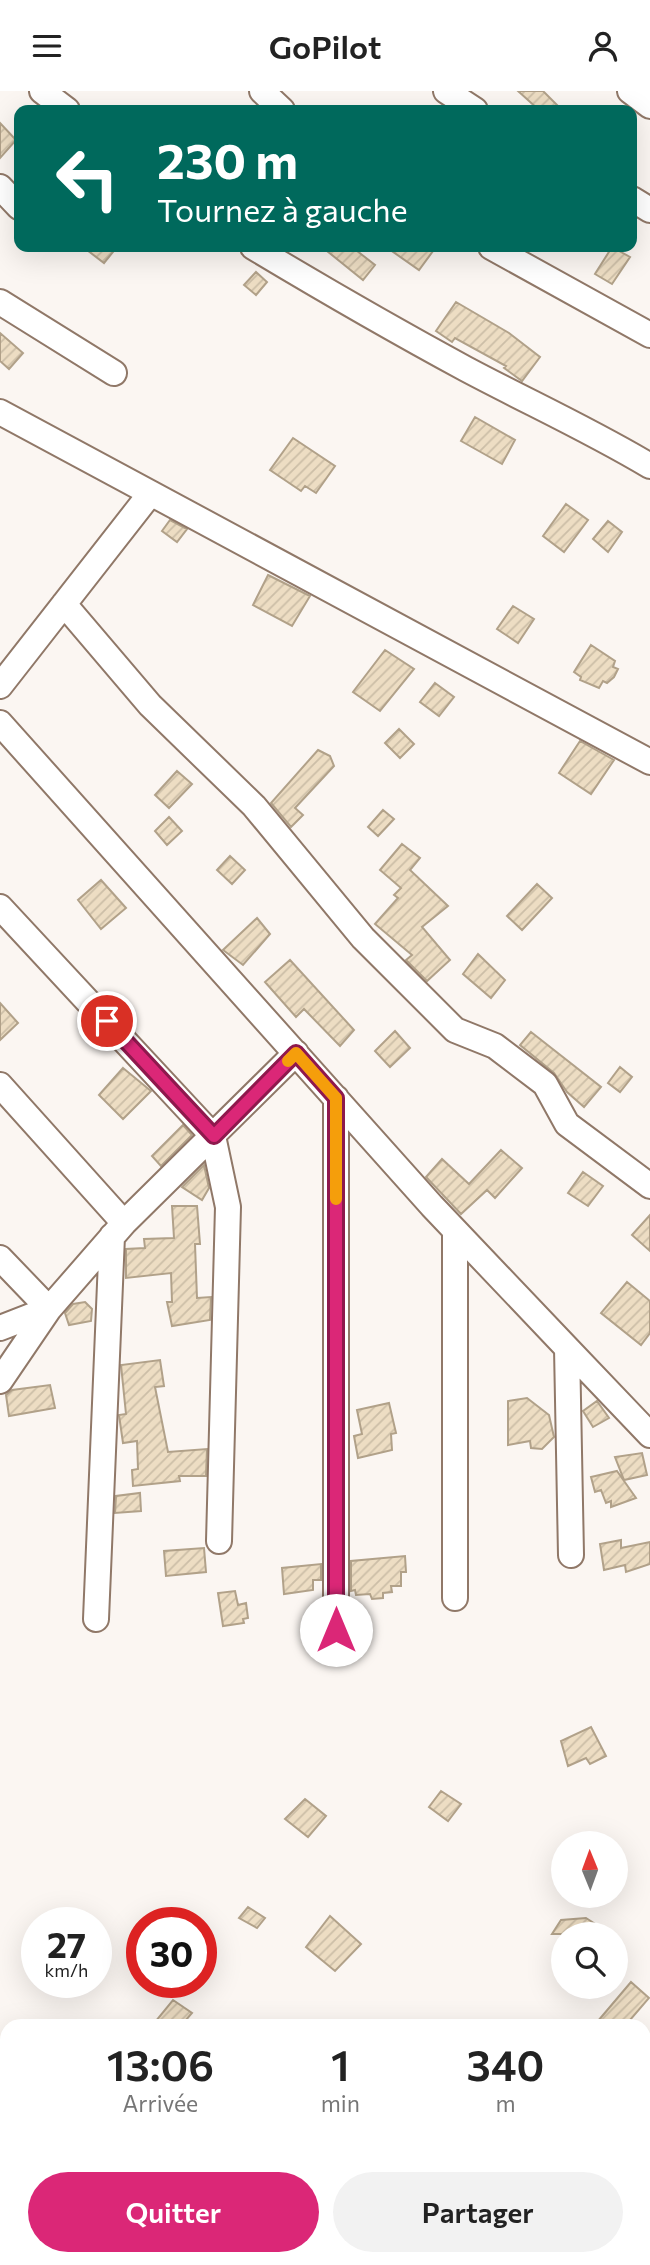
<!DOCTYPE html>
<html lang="fr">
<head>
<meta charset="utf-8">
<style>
	body { margin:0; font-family:Commissioner,sans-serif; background:#f2f2f2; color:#222; height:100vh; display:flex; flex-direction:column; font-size:26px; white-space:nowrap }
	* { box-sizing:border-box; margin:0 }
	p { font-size:23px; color:#767676 }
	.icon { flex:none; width:38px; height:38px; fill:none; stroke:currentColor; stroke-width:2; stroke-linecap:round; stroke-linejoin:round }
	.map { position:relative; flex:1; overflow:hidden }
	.sheet { position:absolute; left:0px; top:1928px; width:651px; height:247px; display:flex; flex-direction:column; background:#fff; border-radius:21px 21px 0 0; box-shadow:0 7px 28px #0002 }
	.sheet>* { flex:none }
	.hud { position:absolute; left:14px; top:14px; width:623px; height:147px; border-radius:14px; box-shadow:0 7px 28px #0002; background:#00695c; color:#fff; overflow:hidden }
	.needle { width:46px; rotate:359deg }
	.tools { position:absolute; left:551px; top:1740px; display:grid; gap:14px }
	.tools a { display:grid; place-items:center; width:77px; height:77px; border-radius:50%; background:#fff; box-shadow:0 7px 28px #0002; font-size:35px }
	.speed { position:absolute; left:21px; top:1816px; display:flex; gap:14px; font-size:35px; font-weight:700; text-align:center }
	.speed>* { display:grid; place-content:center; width:91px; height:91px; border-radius:50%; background:#fff; box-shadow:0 7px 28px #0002; line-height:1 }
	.speed small { font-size:18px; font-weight:400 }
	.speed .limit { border:10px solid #d22; background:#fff; color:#111 }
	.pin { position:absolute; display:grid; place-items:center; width:60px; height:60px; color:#fff; margin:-30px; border:4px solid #fff; border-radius:50%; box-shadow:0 2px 7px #0007 }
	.me { position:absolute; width:77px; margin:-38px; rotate:0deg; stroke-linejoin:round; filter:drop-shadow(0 0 5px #0008) }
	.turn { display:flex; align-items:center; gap:24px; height:147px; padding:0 28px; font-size:32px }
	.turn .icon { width:91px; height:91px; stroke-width:2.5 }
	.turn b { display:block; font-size:49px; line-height:60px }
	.eta { display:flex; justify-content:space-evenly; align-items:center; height:119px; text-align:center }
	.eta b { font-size:42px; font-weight:600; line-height:49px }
	.action { display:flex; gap:14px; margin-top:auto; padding:14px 28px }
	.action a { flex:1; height:80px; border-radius:42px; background:#db2777; color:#fff; font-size:28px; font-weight:600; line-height:80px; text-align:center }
	.action a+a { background:#f2f2f2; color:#222 }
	header { display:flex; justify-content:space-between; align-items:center; height:91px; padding:0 28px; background:#fff; font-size:32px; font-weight:600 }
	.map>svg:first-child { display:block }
	.building { fill:url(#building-hatch); stroke:#b1a189; stroke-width:2 }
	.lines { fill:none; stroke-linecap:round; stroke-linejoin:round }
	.minor-casing { stroke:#907868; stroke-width:28 }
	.highway-casing { stroke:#907868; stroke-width:38 }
	.minor { stroke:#fff; stroke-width:24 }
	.highway { stroke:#fff; stroke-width:35 }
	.route-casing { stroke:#8e194d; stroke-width:18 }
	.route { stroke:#db2777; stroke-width:12 }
	.slow { stroke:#f59e0b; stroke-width:12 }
</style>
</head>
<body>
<header><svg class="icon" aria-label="menu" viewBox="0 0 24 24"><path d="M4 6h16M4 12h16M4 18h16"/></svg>GoPilot<svg class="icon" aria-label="person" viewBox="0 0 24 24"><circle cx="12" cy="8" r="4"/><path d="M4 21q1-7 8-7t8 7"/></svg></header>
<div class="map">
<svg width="650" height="2174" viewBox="0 0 650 2174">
	<defs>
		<pattern id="building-hatch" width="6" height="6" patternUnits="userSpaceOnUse" patternTransform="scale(1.75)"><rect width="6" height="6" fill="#edddc3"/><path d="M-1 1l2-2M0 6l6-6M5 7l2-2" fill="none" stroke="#ccbea7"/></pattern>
	</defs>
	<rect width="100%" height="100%" fill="#fbf6f2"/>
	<!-- building -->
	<path class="building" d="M 518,0 L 543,0 L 562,19 L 539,19 Z
		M 0,32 L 16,49 L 0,67 Z
		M 83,156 L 117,156 L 104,172 Z
		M 322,156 L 352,156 L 375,174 L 363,189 Z
		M 386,156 L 436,156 L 419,179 Z
		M 612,156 L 630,166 L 612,193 L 595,183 Z
		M 256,181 L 267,191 L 256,204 L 244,194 Z
		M 456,211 L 509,242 L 540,266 L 522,290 L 504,277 L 506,275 L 455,247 L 452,251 L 436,240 Z
		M 0,242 L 23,262 L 9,278 L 0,270 Z
		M 475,326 L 515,349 L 502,373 L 461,350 Z
		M 293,347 L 335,375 L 316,402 L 305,395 L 301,400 L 270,379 Z
		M 566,413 L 588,429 L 564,461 L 543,445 Z
		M 170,429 L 187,438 L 177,451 L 162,440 Z
		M 608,430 L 622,441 L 608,461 L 593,448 Z
		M 268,484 L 310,505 L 292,535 L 253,514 Z
		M 513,515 L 534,528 L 518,552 L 497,538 Z
		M 591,554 L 615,570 L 613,576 L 618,578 L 614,586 L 607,592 L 603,590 L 599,597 L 580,589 L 581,586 L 574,581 Z
		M 385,559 L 414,578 L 380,620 L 353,601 Z
		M 435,592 L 454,606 L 439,625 L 420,611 Z
		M 399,638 L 414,653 L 400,667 L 385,652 Z
		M 580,650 L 614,669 L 591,703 L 559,682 Z
		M 318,659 L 330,665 L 334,675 L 295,717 L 303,724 L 291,736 L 271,712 Z
		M 177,680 L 192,693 L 169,717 L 155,704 Z
		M 383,719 L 394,728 L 378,745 L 368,736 Z
		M 169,726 L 182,740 L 167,754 L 155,740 Z
		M 402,753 L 420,767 L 410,779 L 448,815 L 422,836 L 450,869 L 427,890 L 406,869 L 412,864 L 375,833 L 398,807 L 394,804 L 401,797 L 380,779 Z
		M 230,765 L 245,779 L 232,793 L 217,779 Z
		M 101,789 L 126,817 L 101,838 L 78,809 Z
		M 537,793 L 552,807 L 522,839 L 507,825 Z
		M 257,827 L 270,843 L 243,874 L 223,859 Z
		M 478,863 L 505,889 L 491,907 L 463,883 Z
		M 290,869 L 354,939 L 340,955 L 304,918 L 296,926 L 265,891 Z
		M 0,912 L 18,932 L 0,949 Z
		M 395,940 L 410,957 L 390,976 L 375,960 Z
		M 531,941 L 601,996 L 584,1016 L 567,1001 L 554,982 L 520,954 Z
		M 620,976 L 632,986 L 620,1001 L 608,992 Z
		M 123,977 L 151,1000 L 123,1028 L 99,1004 Z
		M 183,1034 L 192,1044 L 161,1075 L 152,1065 Z
		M 501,1059 L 522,1077 L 495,1107 L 487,1099 L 461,1123 L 426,1086 L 442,1068 L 469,1093 Z
		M 204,1074 L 209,1097 L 202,1109 L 182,1096 Z
		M 583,1081 L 603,1095 L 588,1115 L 568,1102 Z
		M 172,1115 L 197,1115 L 200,1153 L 195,1153 L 197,1207 L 211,1206 L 210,1229 L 172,1235 L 167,1211 L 172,1211 L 171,1182 L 126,1187 L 126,1158 L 145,1157 L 144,1148 L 174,1147 Z
		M 650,1124 L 650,1160 L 632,1144 Z
		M 627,1191 L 650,1210 L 650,1242 L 641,1254 L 601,1222 Z
		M 85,1211 L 92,1218 L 91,1230 L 69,1234 L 65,1222 L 73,1213 Z
		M 160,1269 L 164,1295 L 155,1296 L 168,1361 L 207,1358 L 206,1385 L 179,1385 L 180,1390 L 133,1395 L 132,1379 L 138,1378 L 137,1350 L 123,1352 L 119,1324 L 126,1323 L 121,1274 Z
		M 50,1294 L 55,1317 L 9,1325 L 6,1304 L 12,1299 Z
		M 527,1307 L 549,1324 L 554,1346 L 542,1358 L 531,1357 L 530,1350 L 508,1354 L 508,1310 Z
		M 597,1310 L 609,1327 L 593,1336 L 583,1320 Z
		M 389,1312 L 396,1342 L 391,1343 L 392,1359 L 358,1367 L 354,1345 L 362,1343 L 357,1319 Z
		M 642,1362 L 647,1384 L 624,1389 L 615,1366 Z
		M 617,1380 L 636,1407 L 611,1416 L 611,1410 L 606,1412 L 601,1399 L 595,1401 L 591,1386 Z
		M 140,1402 L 141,1420 L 115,1422 L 116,1405 Z
		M 621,1449 L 621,1457 L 650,1451 L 650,1473 L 626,1481 L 625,1474 L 604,1479 L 600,1453 Z
		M 204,1457 L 206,1481 L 166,1485 L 164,1460 Z
		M 405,1465 L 406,1481 L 401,1481 L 401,1495 L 391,1495 L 392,1501 L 383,1502 L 383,1507 L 372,1508 L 370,1503 L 356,1504 L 355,1499 L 351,1500 L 351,1470 Z
		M 321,1473 L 321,1489 L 313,1489 L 313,1499 L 284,1503 L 282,1477 Z
		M 235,1500 L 238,1514 L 246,1512 L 248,1527 L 243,1528 L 244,1532 L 223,1535 L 218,1502 Z
		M 591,1636 L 606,1665 L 590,1673 L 586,1667 L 568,1675 L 561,1650 Z
		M 441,1700 L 461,1713 L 448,1730 L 429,1716 Z
		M 305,1708 L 326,1725 L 308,1746 L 285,1728 Z
		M 248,1816 L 265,1827 L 257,1837 L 239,1827 Z
		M 330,1825 L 361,1853 L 335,1880 L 306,1856 Z
		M 586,1827 L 611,1843 L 552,1843 L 561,1829 Z
		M 631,1891 L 649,1907 L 624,1936 L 605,1936 L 598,1930 Z
		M 173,1909 L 192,1922 L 180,1936 L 151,1936 Z"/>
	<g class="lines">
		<!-- minor casing -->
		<g class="minor-casing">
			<path id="minor" d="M 42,0 L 67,19
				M 262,0 L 282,19
				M 446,0 L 475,19
				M 630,0 L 650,15
				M 0,96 L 19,116
				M 632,108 L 650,119
				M 253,156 C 323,198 394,239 466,278 C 528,311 590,339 650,375
				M 491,156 L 650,244
				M 0,211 L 114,282
				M 0,321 L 650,671
				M 64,513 L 150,614 L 254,715 L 363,847 L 455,939 L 495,955 L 545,993 L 567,1033 L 650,1095
				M 0,595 L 150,403
				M 0,632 L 432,1115 L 567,1257 L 571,1464
				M 0,816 L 213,1045 L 228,1116 L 219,1450
				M 0,994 L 124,1132
				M 0,1167 L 49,1218 L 0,1290
				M 0,1237 L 49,1218 L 124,1132 L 296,962
				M 567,1257 L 650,1344
				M 455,1507 L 455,1140
				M 96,1528 L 112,1145
				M 336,1539 L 336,1007"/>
		</g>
		<!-- highway casing -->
		<g class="highway-casing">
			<path id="highway" d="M 644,2031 L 650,2023
				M 527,2174 L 531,2168"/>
		</g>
		<!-- minor -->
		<use href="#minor" class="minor"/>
		<!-- highway -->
		<use href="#highway" class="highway"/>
	</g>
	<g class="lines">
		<!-- route casing -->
		<g class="route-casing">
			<path id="route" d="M 107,930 L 214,1045 L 296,962 L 336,1007 L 336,1539"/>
		</g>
		<!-- route -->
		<use href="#route" class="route"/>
		<!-- slow -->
		<path class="slow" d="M 288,970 L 296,962 L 336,1007 L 336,1108"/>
	</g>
</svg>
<div class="tools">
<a><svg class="needle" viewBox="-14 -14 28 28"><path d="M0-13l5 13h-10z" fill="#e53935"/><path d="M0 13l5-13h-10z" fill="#767676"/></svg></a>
<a><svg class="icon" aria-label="search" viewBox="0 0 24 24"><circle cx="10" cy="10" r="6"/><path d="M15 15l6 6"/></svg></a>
</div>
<div class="speed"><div>27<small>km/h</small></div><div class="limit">30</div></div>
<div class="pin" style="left:107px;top:930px;background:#d93025"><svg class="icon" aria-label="arrive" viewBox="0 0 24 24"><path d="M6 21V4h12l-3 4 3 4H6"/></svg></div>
<svg class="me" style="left:336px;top:1539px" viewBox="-20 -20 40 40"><circle r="19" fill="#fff"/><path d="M0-13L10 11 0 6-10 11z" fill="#db2777"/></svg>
<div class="hud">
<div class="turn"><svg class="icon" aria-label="left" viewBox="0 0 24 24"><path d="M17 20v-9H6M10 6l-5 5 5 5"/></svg><div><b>230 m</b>Tournez à gauche</div></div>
</div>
<section class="sheet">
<div class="eta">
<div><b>13:06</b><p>Arrivée</p></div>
<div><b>1</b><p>min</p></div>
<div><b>340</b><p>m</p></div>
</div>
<div class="action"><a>Quitter</a><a>Partager</a></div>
</section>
</div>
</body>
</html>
